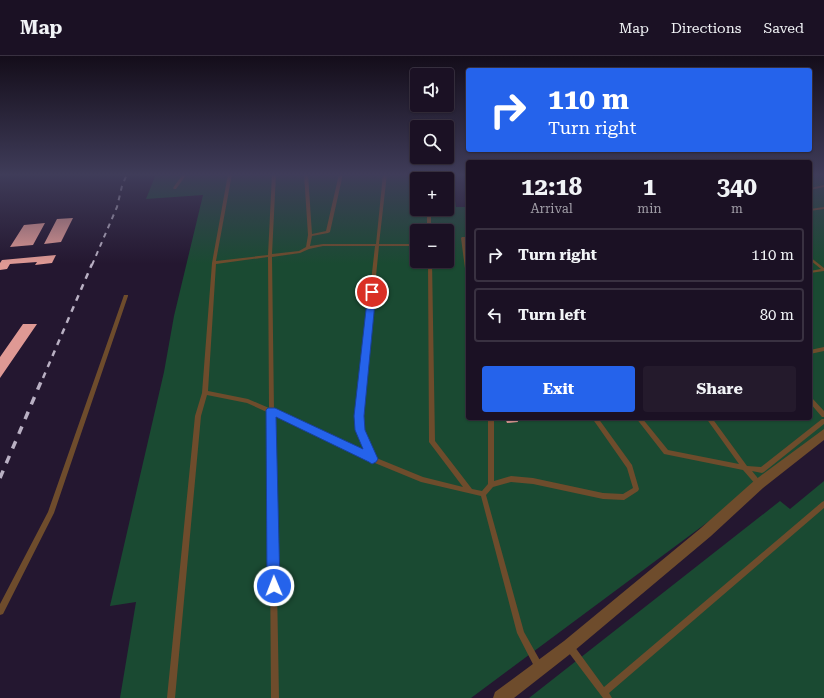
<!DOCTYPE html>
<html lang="en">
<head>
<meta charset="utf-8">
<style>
	body { margin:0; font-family:"Roboto Serif",serif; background:#241a2c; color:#f1f3f6; height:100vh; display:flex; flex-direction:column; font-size:15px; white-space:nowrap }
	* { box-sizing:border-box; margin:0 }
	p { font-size:13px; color:#a09da6 }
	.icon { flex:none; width:22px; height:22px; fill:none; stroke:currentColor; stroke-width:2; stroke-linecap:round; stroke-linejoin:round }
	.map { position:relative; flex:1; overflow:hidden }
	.panel { position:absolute; left:466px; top:104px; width:346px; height:260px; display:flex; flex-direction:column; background:#1b1124; border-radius:4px; box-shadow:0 1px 3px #0004,0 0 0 1px #393141 }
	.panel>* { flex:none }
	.hud { position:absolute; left:466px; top:12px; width:346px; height:84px; border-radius:4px; box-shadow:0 1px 3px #0004,0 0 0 1px #393141; background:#2563eb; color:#fff; overflow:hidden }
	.tools { position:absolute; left:410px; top:12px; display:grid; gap:8px }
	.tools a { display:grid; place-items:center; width:44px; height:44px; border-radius:4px; background:#1b1124; box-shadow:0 1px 3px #0004,0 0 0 1px #393141; font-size:20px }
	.pin { position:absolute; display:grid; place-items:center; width:34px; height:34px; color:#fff; margin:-17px; border:2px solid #fff; border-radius:50%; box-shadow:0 1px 4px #0007 }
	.me { position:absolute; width:44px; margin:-22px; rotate:359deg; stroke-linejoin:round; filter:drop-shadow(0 0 3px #0008) }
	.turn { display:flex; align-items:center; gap:14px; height:84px; padding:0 16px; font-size:18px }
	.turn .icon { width:52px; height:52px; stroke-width:2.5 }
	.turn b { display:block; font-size:28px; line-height:34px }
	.eta { display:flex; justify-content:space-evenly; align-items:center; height:68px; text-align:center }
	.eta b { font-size:24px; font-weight:700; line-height:28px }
	.button { display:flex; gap:8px; margin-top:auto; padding:8px 16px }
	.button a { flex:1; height:46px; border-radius:4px; background:#2563eb; color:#fff; font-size:16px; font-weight:700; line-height:46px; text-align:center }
	.button a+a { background:#241a2c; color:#f1f3f6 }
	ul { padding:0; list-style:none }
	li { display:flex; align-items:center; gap:12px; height:54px; margin:0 8px 6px; padding:0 8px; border:2px solid #393141; border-radius:4px }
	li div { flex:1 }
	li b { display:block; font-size:15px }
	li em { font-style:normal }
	header { display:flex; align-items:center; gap:24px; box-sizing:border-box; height:56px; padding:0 20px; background:#1b1124; border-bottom:1px solid #393141 }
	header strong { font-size:19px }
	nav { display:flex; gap:22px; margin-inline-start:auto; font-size:14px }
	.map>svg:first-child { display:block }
	.green { fill:#1a4a32; fill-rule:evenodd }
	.building { fill:#df9994 }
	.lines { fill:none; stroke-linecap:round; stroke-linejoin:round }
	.service { fill:#6e4c2c; fill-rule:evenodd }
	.minor { fill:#6e4c2c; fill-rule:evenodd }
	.rail-far2 { stroke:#b9b0c3; stroke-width:2; stroke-dasharray:5 5; stroke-linecap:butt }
	.rail-far1 { stroke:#b9b0c3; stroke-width:2.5; stroke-dasharray:6 6; stroke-linecap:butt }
	.rail { stroke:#b9b0c3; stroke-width:3.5; stroke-dasharray:8 8; stroke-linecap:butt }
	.route { fill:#2563eb; stroke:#184099 }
</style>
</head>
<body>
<header>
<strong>Map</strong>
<nav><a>Map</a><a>Directions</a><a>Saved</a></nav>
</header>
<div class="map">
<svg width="824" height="642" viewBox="0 0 824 642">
	<rect width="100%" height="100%" fill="#241730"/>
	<!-- green -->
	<path class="green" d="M 156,118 L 451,118 L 456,151 L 468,151 L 468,362 L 810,362 L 810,118 L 824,118 L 824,378 L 759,428 L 471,642 L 120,642 L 136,546 L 110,550 L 164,316 L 174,260 L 203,139 L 146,143 ZM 417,123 L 447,123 L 447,153 L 417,153 ZM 417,175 L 447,175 L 447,205 L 417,205 Z
		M 824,425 L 824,642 L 529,642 L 780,445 L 790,453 Z"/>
	<!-- building -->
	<path class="building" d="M 73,162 L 61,186 L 44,188 L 57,163 Z
		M 45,167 L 33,189 L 10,191 L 24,169 Z
		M 56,199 L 52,207 L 35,209 L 37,206 L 10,208 L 7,213 L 0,214 L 0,207 L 2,204 Z
		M 23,268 L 37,268 L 0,322 L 0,301 Z
		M 505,362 L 517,362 L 518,366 L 507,367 Z"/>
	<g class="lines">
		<!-- service -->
		<path class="service" d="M 183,118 L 187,118 L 176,133 L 174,133 L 173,132 Z
			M 228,118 L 232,118 L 216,205 L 268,199 L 272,118 L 276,118 L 272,198 L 299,195 L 306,191 L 308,179 L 304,118 L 308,118 L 312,178 L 326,175 L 339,118 L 343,118 L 330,176 L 328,177 L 312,180 L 310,190 L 323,188 L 376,188 L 383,118 L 387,118 L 379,188 L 417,188 L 417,190 L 379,190 L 362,360 L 363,374 L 374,401 L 423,421 L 463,431 L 429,386 L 428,205 L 432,205 L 435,385 L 472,433 L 482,435 L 488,428 L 488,362 L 494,362 L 494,425 L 511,420 L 533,422 L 603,437 L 623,438 L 633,432 L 627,412 L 592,362 L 598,362 L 632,409 L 639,433 L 638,435 L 624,444 L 603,443 L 533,428 L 511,426 L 493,431 L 486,439 L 524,576 L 542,608 L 543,611 L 542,614 L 539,615 L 536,614 L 517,577 L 481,440 L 421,426 L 370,405 L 274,360 L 279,642 L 271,642 L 269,357 L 247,347 L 207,339 L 201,360 L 175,642 L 167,642 L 195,360 L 202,337 L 212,207 ZM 323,190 L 375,190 L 356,360 L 357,374 L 367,398 L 274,355 L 272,201 L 300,197 L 309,193 ZM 268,201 L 269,352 L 248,343 L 208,335 L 216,208 Z
			M 426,118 L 430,118 L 431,123 L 427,123 Z
			M 824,129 L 824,131 L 810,134 L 810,132 Z
			M 824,151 L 824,153 L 810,155 L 810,153 Z
			M 427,153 L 431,153 L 431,175 L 427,175 Z
			M 462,181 L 468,181 L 468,183 L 465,183 L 468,205 L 468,221 L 466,220 L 461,182 Z
			M 810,201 L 824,212 L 824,215 L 810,217 L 810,215 L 821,213 L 810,204 Z
			M 124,239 L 128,239 L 128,240 L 54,457 L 3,558 L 0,559 L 0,548 L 48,456 Z
			M 824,291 L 824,295 L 810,298 L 810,294 Z
			M 810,341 L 812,342 L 824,355 L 824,361 L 822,361 L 810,347 Z
			M 636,362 L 642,362 L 668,394 L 739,408 L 706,362 L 712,362 L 747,410 L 761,411 L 822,363 L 824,363 L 824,368 L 764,416 L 762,417 L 752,415 L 761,426 L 762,428 L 761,430 L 759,431 L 757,430 L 743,414 L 664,398 Z
			M 824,445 L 824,452 L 609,637 L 612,642 L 603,642 L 566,593 L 565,590 L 566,587 L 569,586 L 572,587 L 604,631 L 822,446 Z"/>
		<!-- minor -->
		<path class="minor" d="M 824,373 L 824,384 L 763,432 L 711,480 L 574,595 L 514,642 L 493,642 L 495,636 L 564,585 L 701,472 L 755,424 Z"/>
		<!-- rail-far2 -->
		<path class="rail-far2" d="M 92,209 L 117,151 L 122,130 L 127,118"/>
		<!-- rail-far1 -->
		<path class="rail-far1" d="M 43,322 L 92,208"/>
		<!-- rail -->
		<path class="rail" d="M 0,422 L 43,321"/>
	</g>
	<!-- sky -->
	<linearGradient id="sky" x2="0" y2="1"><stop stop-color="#140d1a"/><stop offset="0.57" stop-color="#3f3c59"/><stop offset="1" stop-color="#3f3c59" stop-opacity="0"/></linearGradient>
	<rect width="824" height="208" fill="url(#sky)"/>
	<!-- route -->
	<path class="route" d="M 372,233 L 376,236 L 364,360 L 365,374 L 378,403 L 376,406 L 372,408 L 369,406 L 276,361 L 280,530 L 278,535 L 274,536 L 269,535 L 267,530 L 266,354 L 268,352 L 275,352 L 363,393 L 355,374 L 354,360 L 368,236 Z"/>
</svg>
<div class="tools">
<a><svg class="icon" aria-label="sound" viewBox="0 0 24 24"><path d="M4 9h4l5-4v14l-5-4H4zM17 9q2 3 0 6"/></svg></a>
<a><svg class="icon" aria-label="search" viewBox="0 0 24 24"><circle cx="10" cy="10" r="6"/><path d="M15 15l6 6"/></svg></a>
<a>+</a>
<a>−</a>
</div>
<div class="pin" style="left:372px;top:236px;background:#d93025"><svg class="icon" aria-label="arrive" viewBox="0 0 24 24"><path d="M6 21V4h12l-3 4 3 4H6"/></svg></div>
<svg class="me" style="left:274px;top:530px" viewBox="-20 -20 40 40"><circle r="17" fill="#2563eb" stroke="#fff" stroke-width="3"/><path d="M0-11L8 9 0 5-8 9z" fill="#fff"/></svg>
<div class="hud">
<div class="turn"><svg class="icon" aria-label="right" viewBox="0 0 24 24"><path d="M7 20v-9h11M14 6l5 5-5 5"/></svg><div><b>110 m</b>Turn right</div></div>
</div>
<section class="panel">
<div class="eta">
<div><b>12:18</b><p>Arrival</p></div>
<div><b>1</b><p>min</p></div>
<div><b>340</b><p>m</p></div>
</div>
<ul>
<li><svg class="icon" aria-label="right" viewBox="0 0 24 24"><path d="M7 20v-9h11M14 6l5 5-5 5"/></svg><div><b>Turn right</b></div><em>110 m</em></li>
<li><svg class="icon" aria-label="left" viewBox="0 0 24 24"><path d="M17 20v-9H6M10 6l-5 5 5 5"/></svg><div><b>Turn left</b></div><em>80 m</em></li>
</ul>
<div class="button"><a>Exit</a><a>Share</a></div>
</section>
</div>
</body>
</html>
